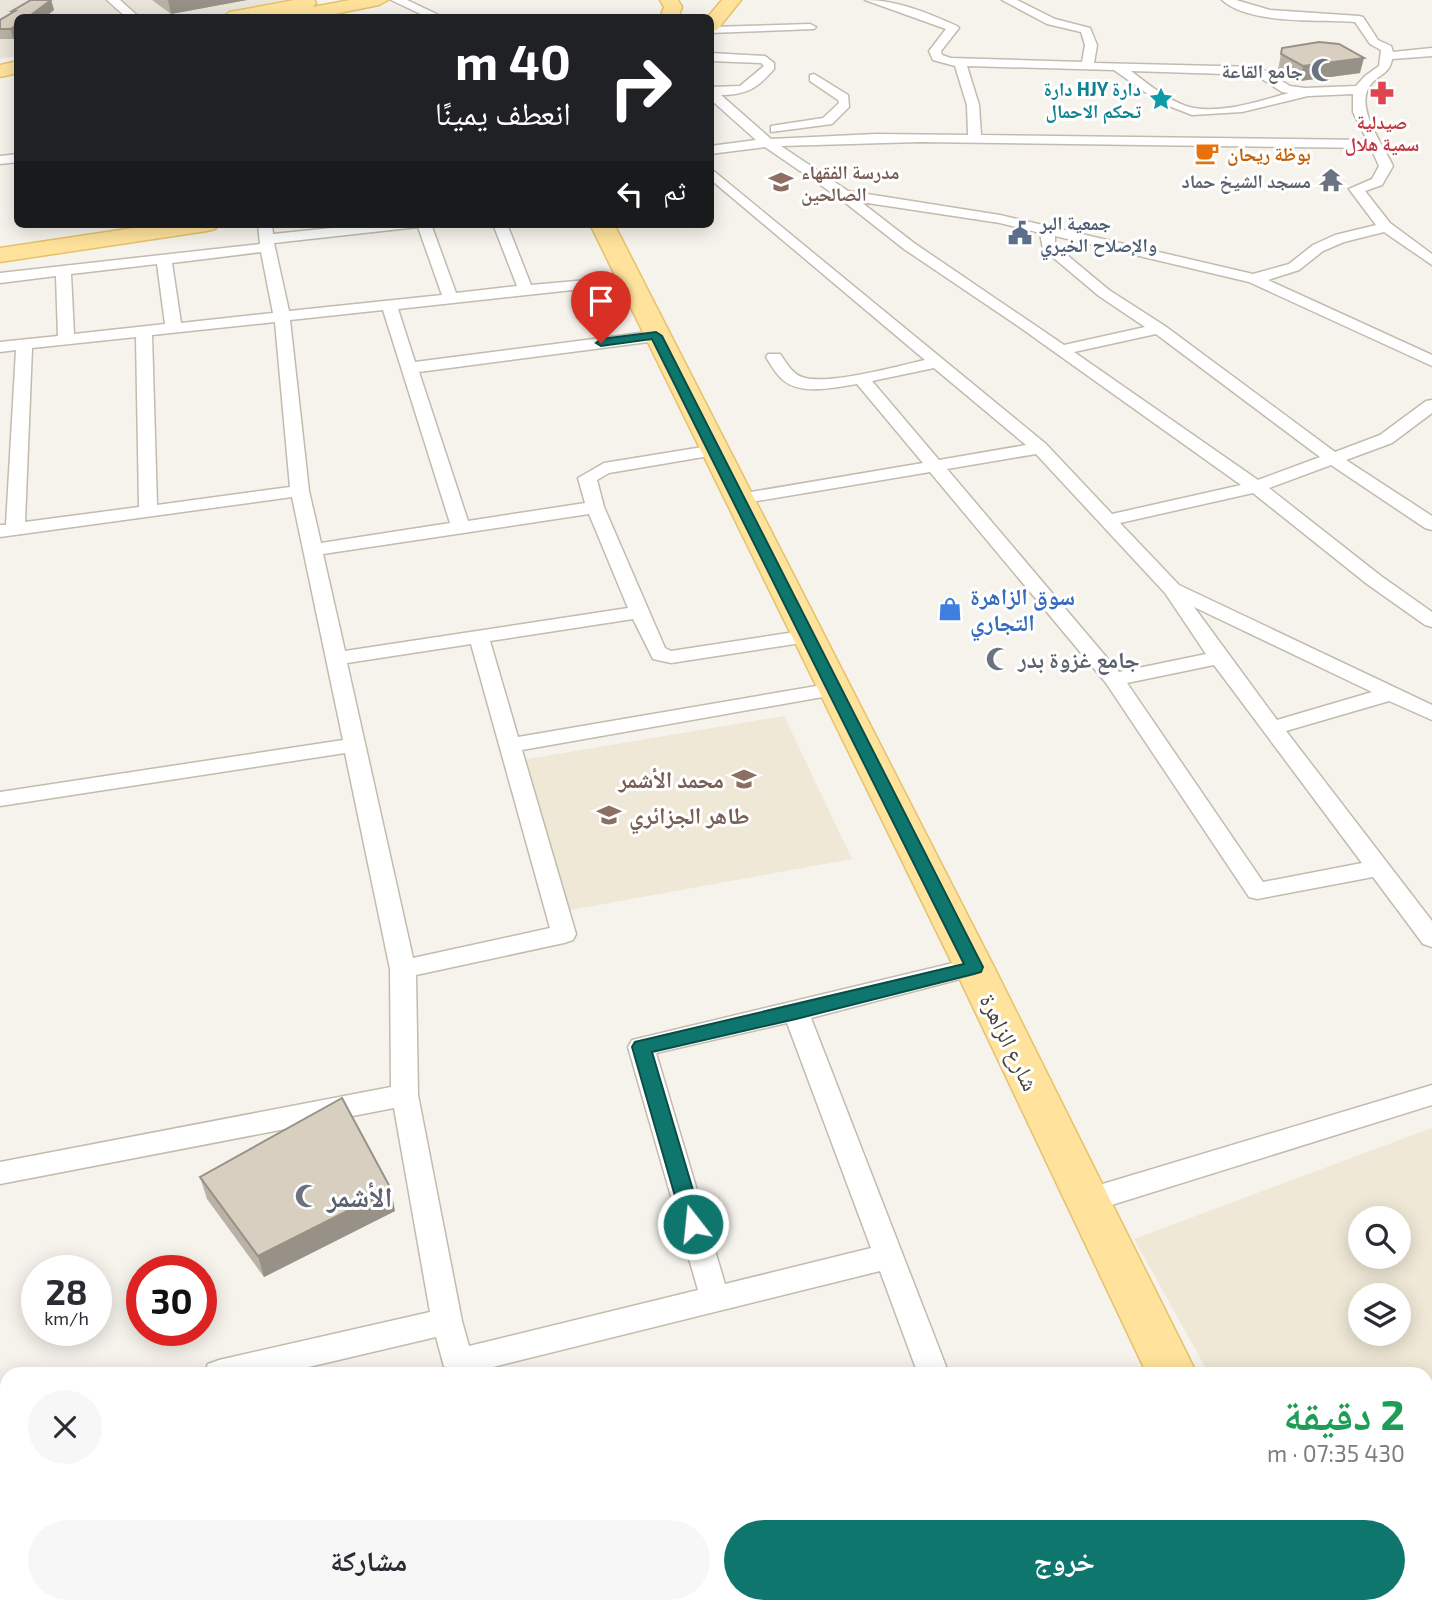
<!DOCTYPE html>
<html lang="ar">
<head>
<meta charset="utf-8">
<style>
	body { margin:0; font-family:"Exo 2","Noto Naskh Arabic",sans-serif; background:#f7f7f7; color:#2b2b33; direction:rtl; height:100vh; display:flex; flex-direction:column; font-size:26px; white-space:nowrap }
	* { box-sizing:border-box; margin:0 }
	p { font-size:23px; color:#7c7c81 }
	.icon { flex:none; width:38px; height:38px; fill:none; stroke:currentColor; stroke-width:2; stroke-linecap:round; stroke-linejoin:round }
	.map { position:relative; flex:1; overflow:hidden; direction:ltr }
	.panel { position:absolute; left:0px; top:1367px; width:1433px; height:247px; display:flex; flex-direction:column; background:#fff; border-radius:21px 21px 0 0; box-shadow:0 4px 18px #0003; direction:rtl }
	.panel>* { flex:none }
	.banner { position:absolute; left:14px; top:14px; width:700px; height:214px; border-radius:10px; box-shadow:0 4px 18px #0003; direction:rtl; background:#202124; color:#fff; overflow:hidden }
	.fabs { position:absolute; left:1348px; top:1206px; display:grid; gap:14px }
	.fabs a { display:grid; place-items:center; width:63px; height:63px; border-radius:50%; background:#fff; box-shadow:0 4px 18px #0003; font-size:35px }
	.speed { position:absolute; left:21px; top:1255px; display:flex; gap:14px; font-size:35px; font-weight:700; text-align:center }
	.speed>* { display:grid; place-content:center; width:91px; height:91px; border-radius:50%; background:#fff; box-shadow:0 4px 18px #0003; line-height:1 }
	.speed small { font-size:18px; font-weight:400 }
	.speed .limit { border:10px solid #d22; background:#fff; color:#111 }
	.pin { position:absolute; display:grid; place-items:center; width:60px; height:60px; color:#fff; margin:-72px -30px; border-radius:50% 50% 50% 0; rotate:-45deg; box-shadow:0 0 7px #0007 }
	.pin .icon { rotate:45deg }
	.me { position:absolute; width:77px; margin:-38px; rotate:344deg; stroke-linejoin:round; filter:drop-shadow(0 0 5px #0008) }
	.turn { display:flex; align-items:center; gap:24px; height:147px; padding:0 28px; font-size:32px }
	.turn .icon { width:91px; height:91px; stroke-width:2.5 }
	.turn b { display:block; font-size:49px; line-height:60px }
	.then { display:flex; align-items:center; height:66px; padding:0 28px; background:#0003; gap:14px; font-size:26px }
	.round { display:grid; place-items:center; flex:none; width:74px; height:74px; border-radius:37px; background:#f7f7f7 }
	.overview { display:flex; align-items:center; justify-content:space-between; height:119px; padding:0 28px }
	h1 { font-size:42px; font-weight:700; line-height:52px; color:#1e9e55 }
	.primary-button { display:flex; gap:14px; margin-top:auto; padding:14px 28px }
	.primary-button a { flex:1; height:80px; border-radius:42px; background:#0f766e; color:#fff; font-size:28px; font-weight:700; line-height:80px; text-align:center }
	.primary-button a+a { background:#f7f7f7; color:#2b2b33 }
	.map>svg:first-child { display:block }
	.residential { fill:#eae5da }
	.education { fill:#efe8d6; fill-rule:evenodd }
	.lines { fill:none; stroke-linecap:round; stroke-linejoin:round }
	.minor-casing { stroke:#c2bbae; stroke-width:3 }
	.primary-casing { stroke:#e6c16a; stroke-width:3 }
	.minor { fill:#fff; fill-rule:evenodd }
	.primary { fill:#ffe39c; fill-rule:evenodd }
	.wall { fill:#bab2a6 }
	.shaded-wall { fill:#979187 }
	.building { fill:#d8cfc1; stroke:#979187; stroke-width:2 }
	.route { fill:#0f766e; stroke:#0a4d48; stroke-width:2 }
	.labels { text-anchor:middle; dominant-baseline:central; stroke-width:6; stroke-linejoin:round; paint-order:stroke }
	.far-worship-label { font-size:19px; font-weight:bold; fill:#5b616d; stroke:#fff; text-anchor:end }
	.far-culture-label { font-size:19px; font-weight:bold; fill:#0d838f; stroke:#fff; text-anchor:end }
	.far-health-label { font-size:19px; font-weight:bold; fill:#be3a42; stroke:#fff }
	.far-food-label { font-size:19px; font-weight:bold; fill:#c56008; stroke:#fff; text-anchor:start }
	.far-education-label { font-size:19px; font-weight:bold; fill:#785e54; stroke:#fff; text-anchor:start }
	.far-service-label { font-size:19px; font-weight:bold; fill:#4e5e75; stroke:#fff; text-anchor:start }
	.shop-label { font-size:23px; font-weight:bold; fill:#366cbe; stroke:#fff; text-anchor:start }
	.worship-label { font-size:23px; font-weight:bold; fill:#5b616d; stroke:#fff; text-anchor:start }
	.education-label { font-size:23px; font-weight:bold; fill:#785e54; stroke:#fff; text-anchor:end }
	.street-label { font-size:23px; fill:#4b4439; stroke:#fff }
	.near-worship-label { font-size:28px; font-weight:bold; fill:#5b616d; stroke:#fff; text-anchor:start }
</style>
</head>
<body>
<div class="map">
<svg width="1432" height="1613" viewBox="0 0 1432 1613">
	<rect width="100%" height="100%" fill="#f6f3ec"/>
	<!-- residential -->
	<path class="residential" d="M 0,0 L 308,0 L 216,17 L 18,18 L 17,56 L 0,59 Z"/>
	<!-- education -->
	<path class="education" d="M 784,716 L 852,859 L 565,911 L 522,760 Z
		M 1432,1128 L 1432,1498 L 1426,1500 L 1426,1374 L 1209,1374 L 1134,1239 ZM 1360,1218 L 1398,1218 L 1398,1256 L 1360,1256 ZM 1360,1295 L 1398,1295 L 1398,1334 L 1360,1334 Z"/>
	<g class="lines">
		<!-- minor casing -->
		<g class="minor-casing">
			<path id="minor" d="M 107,0 L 120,0 L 140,18 L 127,18 Z
				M 391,0 L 407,0 L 445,18 L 429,18 Z
				M 865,0 C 897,0 928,13 957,26 L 959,28 L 941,51 L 942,55 L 951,58 L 1082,62 L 1085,45 L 1081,32 L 1047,24 L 1002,0 L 1017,0 L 1055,19 L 1090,28 L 1097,45 L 1094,63 L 1259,67 L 1290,86 L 1305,88 L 1356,86 L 1365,76 L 1379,66 L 1381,50 L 1370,44 L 1355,22 C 1320,19 1249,25 1222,0 L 1236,0 L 1270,10 L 1359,16 L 1363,17 L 1378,40 L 1391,46 L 1393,52 L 1432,48 L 1432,56 L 1392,59 C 1390,73 1380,74 1372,83 C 1352,105 1383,144 1393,166 L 1382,185 L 1365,191 L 1390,223 L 1432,254 L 1432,265 L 1384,232 L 1344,242 L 1323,251 L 1299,270 L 1268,280 L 1432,355 L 1432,366 L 1249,282 L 1055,236 L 1055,245 L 1109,290 L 1165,326 L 1335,452 L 1380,435 L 1426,401 L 1432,400 L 1432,413 L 1392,443 L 1346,460 L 1432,516 L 1432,530 L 1425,528 L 1331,465 L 1269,488 L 1381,576 L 1432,612 L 1432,627 L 1425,625 L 1367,584 L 1253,493 L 1120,523 L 1179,585 L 1432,705 L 1432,720 L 1389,701 L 1286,731 L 1432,921 L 1432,947 L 1423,944 L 1373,877 L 1257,899 L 1249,897 L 1106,683 L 930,472 L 739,504 L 730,499 L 739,494 L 923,463 L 857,384 C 836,387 801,396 783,380 C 776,374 771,365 766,357 L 768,354 L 780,354 C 786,362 792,374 802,377 C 826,386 898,366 925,360 L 710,179 L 710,168 L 1046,444 L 1112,514 L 1241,485 L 1018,326 L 904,249 L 838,197 L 765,147 L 710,154 L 710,146 L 756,140 L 710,99 L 710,87 L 740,86 L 764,66 L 761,63 L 710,61 L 710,53 L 765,56 L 774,63 L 774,69 C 758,88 746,95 721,95 L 771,139 L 876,134 L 968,135 L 967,105 L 955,66 L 933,60 L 929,51 L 946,29 ZM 967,66 L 1114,70 L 1159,102 L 1192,115 L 1242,112 L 1308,96 L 1353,94 L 1353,112 L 1367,140 L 981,135 L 979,105 ZM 1131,71 L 1256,75 L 1282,92 L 1289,93 C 1259,101 1217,116 1186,106 C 1166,99 1148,84 1131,71 ZM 919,142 L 1371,148 L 1379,166 L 1372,179 L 1349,189 L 1376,225 L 1335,235 L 1313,245 L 1289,264 L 1253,274 L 1000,215 L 848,191 L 781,146 ZM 861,202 L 1000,223 L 1040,233 L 1043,249 L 1099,296 L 1145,327 L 1064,345 L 914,243 ZM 1156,334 L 1320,457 L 1258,480 L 1074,352 ZM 934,368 L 1026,445 L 939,460 L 872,381 ZM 1036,454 L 1165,593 L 1206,654 L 1119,672 L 947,469 ZM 1194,607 L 1372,692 L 1277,720 ZM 1214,665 L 1362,863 L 1263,882 L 1127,683 Z
				M 810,24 L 816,27 L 814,29 L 710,33 L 710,27 Z
				M 814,74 L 848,95 L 849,107 L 832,124 L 771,132 L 771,126 L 823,118 L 839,103 L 838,100 L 810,81 L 810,75 Z
				M 18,154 L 18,162 L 0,164 L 0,156 Z
				M 258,224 L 272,224 L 273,234 L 371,224 L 431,224 L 456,293 L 517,286 L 493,224 L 507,224 L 531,285 L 633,276 L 636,279 L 628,284 L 398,309 L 415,362 L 656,331 L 664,336 L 656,341 L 419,372 L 468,521 L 585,503 L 578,478 L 604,463 L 715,445 L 721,446 L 724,450 L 721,454 L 609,473 L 597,480 L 604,507 L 665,648 L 671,651 L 808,630 L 815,632 L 818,636 L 815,640 L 808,642 L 671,663 L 653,659 L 633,619 L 490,641 L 518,737 L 834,683 L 841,684 L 845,689 L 841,694 L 834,695 L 522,750 L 576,934 L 573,940 L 564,943 L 416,975 L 418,1095 L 462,1321 L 469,1346 L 698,1290 L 628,1047 L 632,1040 L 974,958 L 983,961 L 987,967 L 983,973 L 811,1018 L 949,1374 L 918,1374 L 880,1271 L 477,1371 L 477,1374 L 446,1374 L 436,1337 L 279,1374 L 204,1374 L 208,1364 L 219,1360 L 430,1312 L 394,1108 L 0,1184 L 0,1162 L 391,1087 L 390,969 L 345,753 L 0,806 L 0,792 L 343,740 L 292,497 L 0,537 L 0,525 L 6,525 L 16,350 L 0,352 L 0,342 L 58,336 L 56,276 L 0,283 L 0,273 L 260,244 ZM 418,227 L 442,295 L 289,311 L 274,243 ZM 261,252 L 273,313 L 181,323 L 172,263 ZM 157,264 L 165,324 L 74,334 L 71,274 ZM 383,310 L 450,523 L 321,543 L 309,491 L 290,320 ZM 275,322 L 290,487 L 157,505 L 152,335 ZM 136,337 L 139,507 L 25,522 L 32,348 ZM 589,514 L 628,608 L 345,651 L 323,554 ZM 471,644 L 550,928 L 413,958 L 347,663 ZM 787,1023 L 871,1248 L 725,1284 L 656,1053 Z
				M 1432,1085 L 1432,1105 L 1086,1213 L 1076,1209 L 1072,1201 L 1076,1193 L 1086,1189 Z
				M 7,1409 L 7,1437 L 0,1439 L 0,1411 Z
				M 1432,1505 L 1432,1537 L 1426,1539 L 1426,1507 Z
				M 479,1606 L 513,1606 L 514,1613 L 480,1613 Z
				M 709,1606 L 743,1606 L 745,1613 L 711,1613 Z
				M 1010,1606 L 1044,1606 L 1047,1613 L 1013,1613 Z"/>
		</g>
		<!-- primary casing -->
		<g class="primary-casing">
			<path id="primary" d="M 295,0 L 314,0 L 316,3 L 313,7 L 350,0 L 388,0 L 379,5 L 315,18 L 274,18 L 276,14 L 261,18 L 221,18 L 230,12 Z
				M 660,0 L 678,0 L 682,7 L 678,18 L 660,18 L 664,7 Z
				M 722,0 L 741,0 L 717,30 L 710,31 L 710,18 L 707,18 Z
				M 18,61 L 18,73 L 0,77 L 0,65 Z
				M 160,224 L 219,224 L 215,229 L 207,231 L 0,262 L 0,248 Z
				M 590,224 L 614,224 L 994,967 L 1197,1374 L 1147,1374 L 954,967 Z
				M 1262,1606 L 1317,1606 L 1320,1613 L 1264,1613 Z"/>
		</g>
		<!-- minor -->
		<use href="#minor" class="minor"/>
		<!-- primary -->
		<use href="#primary" class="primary"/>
	</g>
	<!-- wall -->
	<path class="wall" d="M 51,0 L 54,10 L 13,39 L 0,39 L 0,20 L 12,13 L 12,11 Z
		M 152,0 L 247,0 L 171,14 Z
		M 1282,48 L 1360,73 L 1300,81 L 1278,70 Z
		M 200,1177 L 395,1211 L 264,1277 L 207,1199 Z"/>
	<!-- shaded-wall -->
	<path class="shaded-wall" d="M 51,0 L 54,10 L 44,18 L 27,18 Z
		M 168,0 L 247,0 L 171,14 Z
		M 18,24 L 18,36 L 13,39 L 11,29 Z
		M 1364,58 L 1360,73 L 1300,81 L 1303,66 Z
		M 391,1189 L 395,1211 L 264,1277 L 258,1256 Z"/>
	<!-- building -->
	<path class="building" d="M 31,0 L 51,0 L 27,18 L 18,18 L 18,24 L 11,29 L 0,29 L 0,20 L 15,11 L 12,11 Z
		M 1319,42 L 1339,44 L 1364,58 L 1303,66 L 1281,54 L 1282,48 Z
		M 342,1098 L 391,1189 L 258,1256 L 200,1177 Z"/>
	<!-- route -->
	<path class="route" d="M 656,332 L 662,336 L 983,967 L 981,972 L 974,974 L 796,1019 L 652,1052 L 703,1224 L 700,1230 L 693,1232 L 686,1230 L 683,1224 L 632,1047 L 635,1042 L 964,964 L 652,339 L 601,346 L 596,343 L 601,339 Z"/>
	<!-- icons -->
	<defs>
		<g id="mosque-bare" transform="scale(1.89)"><path d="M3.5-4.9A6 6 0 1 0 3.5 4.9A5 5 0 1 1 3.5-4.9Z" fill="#6b7280" stroke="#fff" stroke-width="2.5" paint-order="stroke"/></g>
		<g id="pharmacy-bare" transform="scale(1.89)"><path d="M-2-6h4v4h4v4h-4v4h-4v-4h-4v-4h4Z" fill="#e0444e" stroke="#fff" stroke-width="2.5" paint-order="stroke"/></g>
		<g id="sight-bare" transform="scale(1.89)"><path d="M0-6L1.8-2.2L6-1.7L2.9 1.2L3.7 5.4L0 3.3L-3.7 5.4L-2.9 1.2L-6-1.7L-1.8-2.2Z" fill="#0f9aa8" stroke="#fff" stroke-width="2.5" paint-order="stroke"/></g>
		<g id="cafe-bare" transform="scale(1.89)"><path d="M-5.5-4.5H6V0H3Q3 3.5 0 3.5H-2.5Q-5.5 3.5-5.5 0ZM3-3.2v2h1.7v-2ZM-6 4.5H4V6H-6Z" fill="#e8710a" stroke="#fff" stroke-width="2.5" paint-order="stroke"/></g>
		<g id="temple-bare" transform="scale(1.89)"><path d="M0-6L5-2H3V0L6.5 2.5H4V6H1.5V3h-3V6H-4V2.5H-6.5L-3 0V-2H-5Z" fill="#6b7280" stroke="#fff" stroke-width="2.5" paint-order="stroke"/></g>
		<g id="school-bare" transform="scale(1.89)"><path d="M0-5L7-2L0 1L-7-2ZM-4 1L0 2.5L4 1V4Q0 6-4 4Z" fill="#8d6e63" stroke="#fff" stroke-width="2.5" paint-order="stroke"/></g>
		<g id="civic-bare" transform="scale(1.89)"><path d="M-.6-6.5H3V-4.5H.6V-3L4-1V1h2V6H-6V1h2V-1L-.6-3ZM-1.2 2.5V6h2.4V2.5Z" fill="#5c6f8a" stroke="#fff" stroke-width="2.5" paint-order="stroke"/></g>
		<g id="shop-bare" transform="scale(1.89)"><path d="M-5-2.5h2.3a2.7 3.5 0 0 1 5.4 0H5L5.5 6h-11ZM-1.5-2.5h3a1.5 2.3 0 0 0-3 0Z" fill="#3f7fe0" stroke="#fff" stroke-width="2.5" paint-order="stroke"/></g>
	</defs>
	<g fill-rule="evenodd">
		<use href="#mosque-bare" x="1323" y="70"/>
		<use href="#pharmacy-bare" x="1382" y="93"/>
		<use href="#sight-bare" x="1161" y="99"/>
		<use href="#cafe-bare" x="1207" y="153"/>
		<use href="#temple-bare" x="1331" y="180"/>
		<use href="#school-bare" x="781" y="182"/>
		<use href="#civic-bare" x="1020" y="233"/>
		<use href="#shop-bare" x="950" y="609"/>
		<use href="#mosque-bare" x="998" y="659"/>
		<use href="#school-bare" x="744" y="779"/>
		<use href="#school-bare" x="609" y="815"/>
		<use href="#mosque-bare" x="307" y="1196"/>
	</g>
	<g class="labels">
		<!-- far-worship labels -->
		<g class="far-worship-label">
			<text x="1303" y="70">جامع القاعة</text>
			<text x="1311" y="180">مسجد الشيخ حماد</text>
		</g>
		<!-- far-culture labels -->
		<g class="far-culture-label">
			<text x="1141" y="88">دارة HJY دارة<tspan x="1141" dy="22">تحكم الاحمال</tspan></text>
		</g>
		<!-- far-health labels -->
		<g class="far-health-label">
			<text x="1382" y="121">صيدلية<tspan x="1382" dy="22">سمية هلال</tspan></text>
		</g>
		<!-- far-food labels -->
		<g class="far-food-label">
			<text x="1227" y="153">بوظة ريحان</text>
		</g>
		<!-- far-education labels -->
		<g class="far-education-label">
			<text x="801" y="171">مدرسة الفقهاء<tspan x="801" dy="22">الصالحين</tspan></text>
		</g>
		<!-- far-service labels -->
		<g class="far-service-label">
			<text x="1040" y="222">جمعية البر<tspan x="1040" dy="22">والإصلاح الخيري</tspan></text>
		</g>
		<!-- shop labels -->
		<g class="shop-label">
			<text x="970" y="596">سوق الزاهرة<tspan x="970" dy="26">التجاري</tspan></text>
		</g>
		<!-- worship labels -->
		<g class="worship-label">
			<text x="1018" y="659">جامع غزوة بدر</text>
		</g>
		<!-- education labels -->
		<g class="education-label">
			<text x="724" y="779">محمد الأشمر</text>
			<text x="629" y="815" text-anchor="start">طاهر الجزائري</text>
		</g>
		<!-- street labels -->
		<g class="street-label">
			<text transform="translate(1010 1042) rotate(64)">شارع الزاهرة</text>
		</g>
		<!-- near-worship labels -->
		<g class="near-worship-label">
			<text x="327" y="1196">الأشمر</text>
		</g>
	</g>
</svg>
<div class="fabs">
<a><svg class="icon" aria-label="search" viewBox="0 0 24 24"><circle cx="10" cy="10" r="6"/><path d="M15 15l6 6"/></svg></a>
<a><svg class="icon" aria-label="layers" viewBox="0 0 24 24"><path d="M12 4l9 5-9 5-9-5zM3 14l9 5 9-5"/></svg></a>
</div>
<div class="speed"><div>28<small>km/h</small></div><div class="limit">30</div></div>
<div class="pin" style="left:601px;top:343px;background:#d93025"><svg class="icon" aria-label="arrive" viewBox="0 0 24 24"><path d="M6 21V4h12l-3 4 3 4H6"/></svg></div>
<svg class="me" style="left:693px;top:1224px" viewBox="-20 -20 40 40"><circle r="17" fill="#0f766e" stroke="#fff" stroke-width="3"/><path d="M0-11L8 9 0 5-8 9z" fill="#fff"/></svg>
<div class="banner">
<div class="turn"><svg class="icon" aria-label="right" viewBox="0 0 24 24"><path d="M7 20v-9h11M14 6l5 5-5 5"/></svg><div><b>40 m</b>انعطف يمينًا</div></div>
<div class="then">ثم<svg class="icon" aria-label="left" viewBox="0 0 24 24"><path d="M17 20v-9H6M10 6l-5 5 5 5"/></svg></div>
</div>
<section class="panel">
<div class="overview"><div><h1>2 دقيقة</h1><p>430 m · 07:35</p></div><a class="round"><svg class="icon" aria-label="close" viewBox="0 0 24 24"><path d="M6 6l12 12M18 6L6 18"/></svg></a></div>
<div class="primary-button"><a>خروج</a><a>مشاركة</a></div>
</section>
</div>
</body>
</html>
